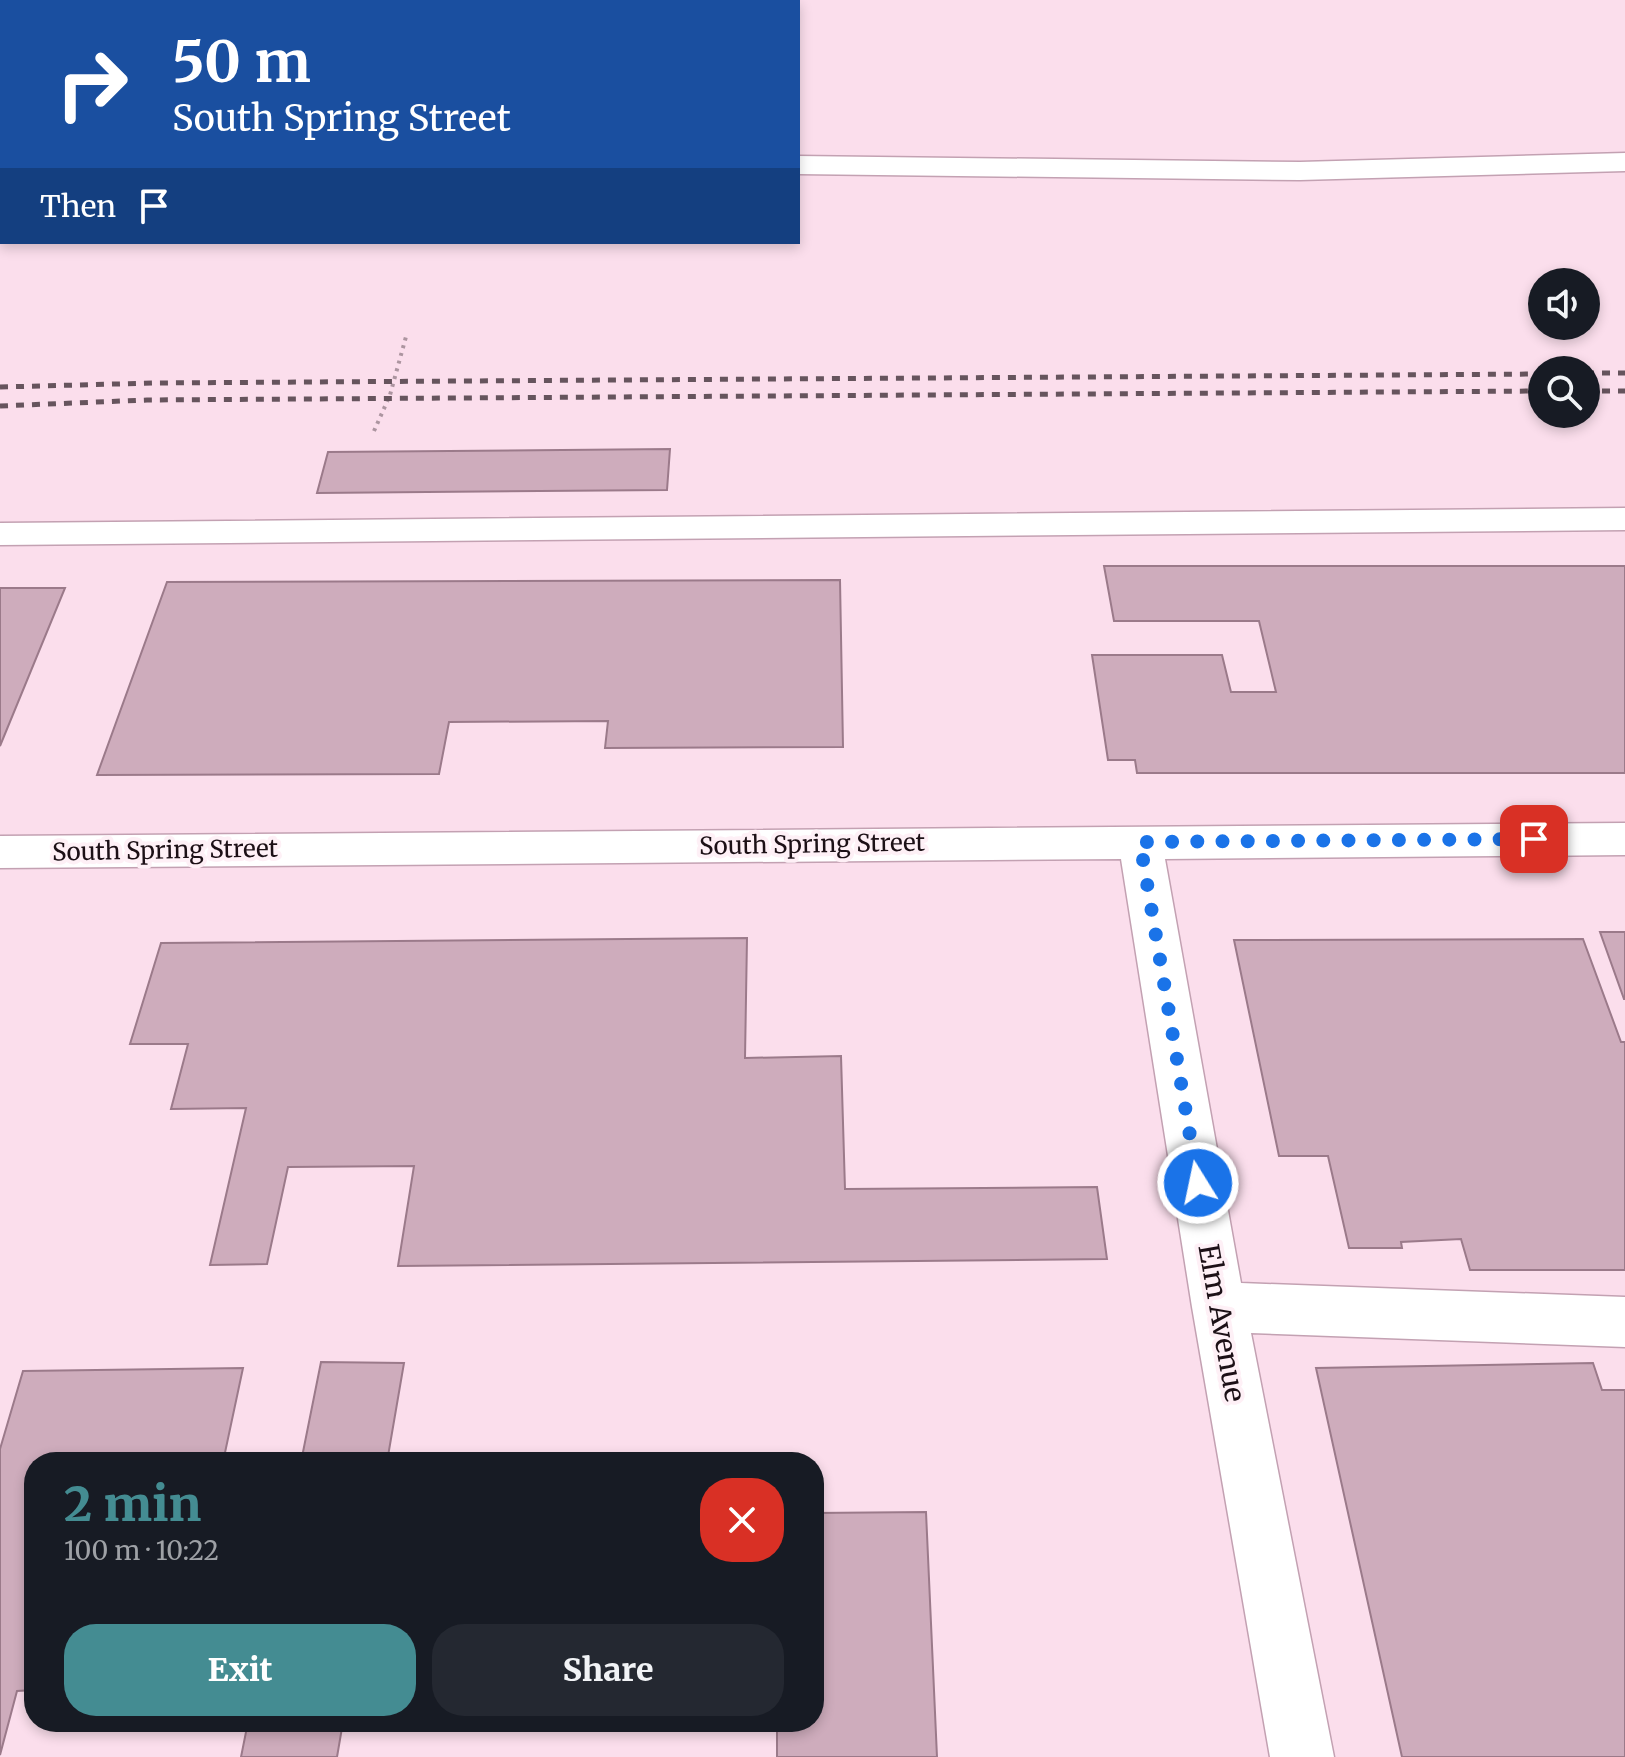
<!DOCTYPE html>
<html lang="en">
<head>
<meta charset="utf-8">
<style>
	body { margin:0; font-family:Merriweather,serif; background:#242831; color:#f1f3f6; height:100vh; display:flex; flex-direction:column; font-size:30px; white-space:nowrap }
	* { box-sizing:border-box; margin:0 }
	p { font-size:26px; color:#9ea1a6 }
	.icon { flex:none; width:44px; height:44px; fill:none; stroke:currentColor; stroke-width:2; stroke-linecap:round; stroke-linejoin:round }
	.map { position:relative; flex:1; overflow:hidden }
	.drawer { position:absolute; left:24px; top:1452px; width:800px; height:280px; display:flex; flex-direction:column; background:#171b24; border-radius:32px; box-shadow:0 4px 12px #0003 }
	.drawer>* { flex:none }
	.banner { position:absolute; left:0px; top:0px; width:800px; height:244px; box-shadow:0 4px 12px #0003; background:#1a4fa0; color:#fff; overflow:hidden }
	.tools { position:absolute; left:1528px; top:268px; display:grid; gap:16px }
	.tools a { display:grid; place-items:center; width:72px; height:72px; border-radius:50%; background:#171b24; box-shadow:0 4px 12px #0003; font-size:40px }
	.pin { position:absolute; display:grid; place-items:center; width:68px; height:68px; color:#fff; margin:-34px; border-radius:16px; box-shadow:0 4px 12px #0006 }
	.me { position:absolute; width:88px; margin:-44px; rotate:350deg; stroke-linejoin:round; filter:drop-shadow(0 0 6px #0008) }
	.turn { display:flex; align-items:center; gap:28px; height:168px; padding:0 40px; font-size:36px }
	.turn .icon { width:104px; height:104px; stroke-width:2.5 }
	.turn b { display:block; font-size:56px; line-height:68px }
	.then { display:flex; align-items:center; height:76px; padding:0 40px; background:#0003; gap:16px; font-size:30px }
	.round { display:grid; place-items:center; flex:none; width:84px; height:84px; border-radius:32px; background:#242831 }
	.overview { display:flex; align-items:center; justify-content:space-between; height:136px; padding:0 40px }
	h1 { font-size:48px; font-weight:800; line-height:60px; color:#448c92 }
	.action { display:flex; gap:16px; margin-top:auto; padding:16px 40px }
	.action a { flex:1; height:92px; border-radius:32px; background:#448c92; color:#fff; font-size:32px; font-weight:800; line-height:92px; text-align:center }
	.action a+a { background:#242831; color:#f1f3f6 }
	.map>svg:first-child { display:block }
	.building { fill:#ceacbc; stroke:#9b7a8a; stroke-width:2 }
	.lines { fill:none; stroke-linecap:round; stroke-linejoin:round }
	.minor-casing { stroke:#c3a1b2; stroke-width:3 }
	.path { stroke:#ac95a0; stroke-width:4; stroke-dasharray:3 5; stroke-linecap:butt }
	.minor { fill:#fff; fill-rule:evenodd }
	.rail { stroke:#66545d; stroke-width:5; stroke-dasharray:8 8; stroke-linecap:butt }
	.route { stroke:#1a73e8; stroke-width:14; stroke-dasharray:0 25.2 }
	.labels { text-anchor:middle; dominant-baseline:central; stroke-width:8; stroke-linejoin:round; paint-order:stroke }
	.street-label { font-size:24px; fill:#1c1016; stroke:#fef0f6 }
	.near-street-label { font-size:28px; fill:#1c1016; stroke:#fef0f6 }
</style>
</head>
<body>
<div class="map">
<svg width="1625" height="1757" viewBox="0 0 1625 1757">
	<rect width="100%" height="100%" fill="#fbdeec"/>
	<!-- building -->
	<path class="building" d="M 670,449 L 667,490 L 317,493 L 328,452 Z
		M 1104,566 L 1625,566 L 1625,773 L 1137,773 L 1135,760 L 1108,760 L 1092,655 L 1222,655 L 1231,692 L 1276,692 L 1259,621 L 1114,621 Z
		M 840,580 L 843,747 L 605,748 L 608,721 L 449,722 L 439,774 L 97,775 L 167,582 Z
		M 0,588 L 65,588 L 0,746 Z
		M 1600,932 L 1625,932 L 1625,999 L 1624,999 Z
		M 747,938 L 745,1058 L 841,1056 L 845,1189 L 1097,1187 L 1107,1259 L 398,1266 L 414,1166 L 288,1167 L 267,1264 L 210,1265 L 246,1108 L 171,1109 L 188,1044 L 130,1044 L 161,943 Z
		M 1583,939 L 1621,1042 L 1625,1042 L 1625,1270 L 1470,1270 L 1461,1239 L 1401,1242 L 1402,1248 L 1349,1248 L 1328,1156 L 1279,1156 L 1234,940 Z
		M 321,1362 L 404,1363 L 387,1462 L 301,1462 Z
		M 1593,1363 L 1602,1390 L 1625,1390 L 1625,1757 L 1402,1757 L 1316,1368 Z
		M 243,1368 L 223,1462 L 34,1462 L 34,1690 L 17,1691 L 0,1755 L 0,1449 L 23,1371 Z
		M 926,1512 L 937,1757 L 777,1757 L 777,1722 L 814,1722 L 814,1513 Z
		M 248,1722 L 343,1722 L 337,1757 L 241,1757 Z"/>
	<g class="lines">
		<!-- minor casing -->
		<g class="minor-casing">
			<path id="minor" d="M 0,12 L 2,12 L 2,28 L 0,28 Z
				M 0,142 L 2,142 L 2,158 L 0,158 Z
				M 1625,153 L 1625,171 L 1300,180 L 798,174 L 798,156 L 1300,162 Z
				M 0,199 L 2,199 L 2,217 L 0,217 Z
				M 1625,508 L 1625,530 L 0,545 L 0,523 Z
				M 1625,823 L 1625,855 L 1165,859 L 1241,1283 L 1625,1297 L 1625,1347 L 1251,1333 L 1334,1757 L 1270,1757 L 1192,1307 L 1121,859 L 0,868 L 0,836 Z"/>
		</g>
		<!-- path -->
		<path class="path" d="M 374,431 L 390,395 L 407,333"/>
		<!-- minor -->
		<use href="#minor" class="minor"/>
		<!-- rail -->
		<path class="rail" d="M 1586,373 L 1625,373
			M 0,387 L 154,383 L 1542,374
			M 1586,391 L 1625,391
			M 0,406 L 147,400 L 1542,391"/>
	</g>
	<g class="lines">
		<!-- route -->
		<path class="route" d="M 1198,1183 L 1140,842 L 1534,839"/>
	</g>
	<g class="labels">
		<!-- street labels -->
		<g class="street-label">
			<text transform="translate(812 844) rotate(-1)">South Spring Street</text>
			<text transform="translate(165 850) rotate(-1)">South Spring Street</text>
		</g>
		<!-- near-street labels -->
		<g class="near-street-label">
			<text transform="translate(1222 1323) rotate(80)">Elm Avenue</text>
		</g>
	</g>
</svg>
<div class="tools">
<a><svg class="icon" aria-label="sound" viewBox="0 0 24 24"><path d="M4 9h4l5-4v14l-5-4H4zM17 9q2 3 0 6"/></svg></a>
<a><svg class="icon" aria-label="search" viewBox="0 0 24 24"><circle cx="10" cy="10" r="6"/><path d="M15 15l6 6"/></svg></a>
</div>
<div class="pin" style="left:1534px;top:839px;background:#d93025"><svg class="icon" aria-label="arrive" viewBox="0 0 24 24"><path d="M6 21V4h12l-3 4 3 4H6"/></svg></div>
<svg class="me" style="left:1198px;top:1183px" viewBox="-20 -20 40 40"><circle r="17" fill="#1a73e8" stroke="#fff" stroke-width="3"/><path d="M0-11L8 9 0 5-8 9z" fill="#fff"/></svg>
<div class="banner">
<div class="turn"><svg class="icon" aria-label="right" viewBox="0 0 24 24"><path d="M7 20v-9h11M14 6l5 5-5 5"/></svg><div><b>50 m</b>South Spring Street</div></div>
<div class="then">Then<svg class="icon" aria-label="arrive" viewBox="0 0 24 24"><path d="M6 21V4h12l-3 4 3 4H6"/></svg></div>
</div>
<section class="drawer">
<div class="overview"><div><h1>2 min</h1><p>100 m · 10:22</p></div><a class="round" style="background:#d93025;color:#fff"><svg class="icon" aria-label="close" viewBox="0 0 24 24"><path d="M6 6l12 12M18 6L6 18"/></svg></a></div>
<div class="action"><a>Exit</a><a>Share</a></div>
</section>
</div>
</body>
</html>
